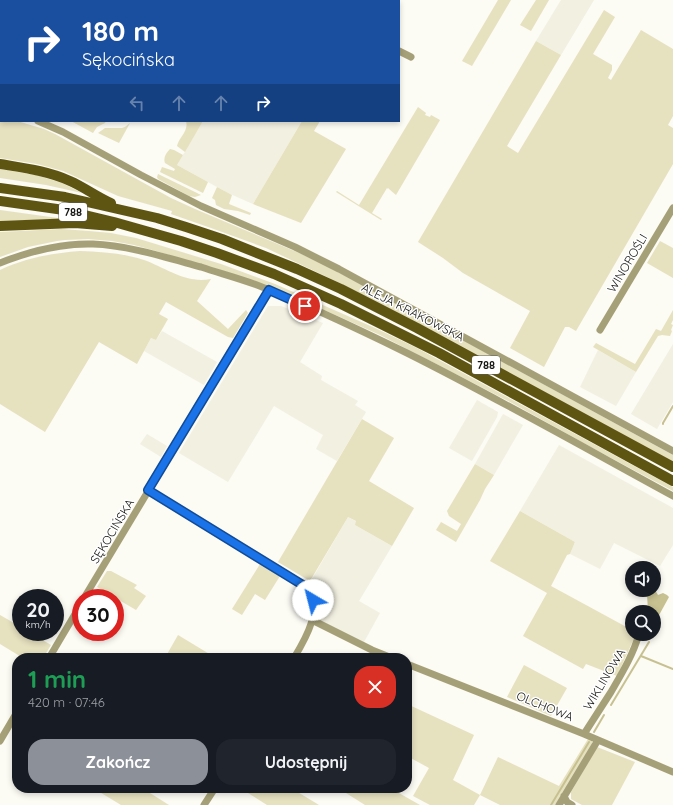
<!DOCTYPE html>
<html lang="pl">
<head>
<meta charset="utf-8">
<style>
	body { margin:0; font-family:Quicksand,sans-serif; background:#20242c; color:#f1f3f6; height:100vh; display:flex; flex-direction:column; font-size:15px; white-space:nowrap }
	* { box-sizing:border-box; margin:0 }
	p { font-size:13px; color:#9ea1a6 }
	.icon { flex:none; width:22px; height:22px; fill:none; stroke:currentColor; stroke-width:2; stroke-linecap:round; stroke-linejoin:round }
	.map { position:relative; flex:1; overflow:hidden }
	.sheet { position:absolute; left:12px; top:653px; width:400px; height:140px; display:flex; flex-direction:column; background:#171b24; border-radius:16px; box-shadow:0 2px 6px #0003 }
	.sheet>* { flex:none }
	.top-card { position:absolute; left:0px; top:0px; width:400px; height:122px; box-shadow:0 2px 6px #0003; background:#1a4fa0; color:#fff; overflow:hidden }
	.fabs { position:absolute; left:625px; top:561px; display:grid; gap:8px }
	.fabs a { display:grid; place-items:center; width:36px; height:36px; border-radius:50%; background:#171b24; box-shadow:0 2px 6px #0003; font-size:20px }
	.speed { position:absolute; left:12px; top:589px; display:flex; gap:8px; font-size:20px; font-weight:700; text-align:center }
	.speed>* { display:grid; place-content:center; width:52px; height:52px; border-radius:50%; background:#171b24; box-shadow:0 2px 6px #0003; line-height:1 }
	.speed small { font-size:10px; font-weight:400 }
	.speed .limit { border:6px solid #d22; background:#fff; color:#111 }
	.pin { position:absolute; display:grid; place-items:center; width:34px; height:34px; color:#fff; margin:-17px; border:2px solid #fff; border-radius:50%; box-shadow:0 1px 4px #0007 }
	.me { position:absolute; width:44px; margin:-22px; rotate:323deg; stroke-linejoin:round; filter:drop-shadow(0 0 3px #0008) }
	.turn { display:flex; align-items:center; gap:14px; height:84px; padding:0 16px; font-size:18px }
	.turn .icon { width:52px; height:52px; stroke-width:2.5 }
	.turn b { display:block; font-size:28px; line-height:34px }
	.lanes { display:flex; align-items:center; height:38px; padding:0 16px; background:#0003; justify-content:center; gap:20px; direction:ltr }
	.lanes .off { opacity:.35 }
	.round { display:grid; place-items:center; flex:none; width:42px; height:42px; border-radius:16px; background:#20242c }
	.headline { display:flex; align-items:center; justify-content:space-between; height:68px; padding:0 16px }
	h1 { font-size:24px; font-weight:700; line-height:30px; color:#1e9e55 }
	.button { display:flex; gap:8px; margin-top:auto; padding:8px 16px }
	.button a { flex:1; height:46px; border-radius:16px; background:#8c9099; color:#fff; font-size:16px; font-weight:700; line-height:46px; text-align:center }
	.button a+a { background:#20242c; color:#f1f3f6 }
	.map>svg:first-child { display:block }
	.built { fill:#f2f0e1 }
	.green { fill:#e6e1bf }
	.water { fill:#c7c191 }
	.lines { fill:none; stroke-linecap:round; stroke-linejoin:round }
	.stream { stroke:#c7c191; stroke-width:2 }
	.street { stroke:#a6a078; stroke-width:7 }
	.primary { stroke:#5f5513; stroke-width:10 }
	.route-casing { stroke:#114b97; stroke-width:10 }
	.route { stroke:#1a73e8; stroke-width:7 }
	.labels { text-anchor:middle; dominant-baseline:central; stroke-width:3; stroke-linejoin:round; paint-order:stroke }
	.shield { fill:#fff; stroke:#5b5b5a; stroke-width:1 }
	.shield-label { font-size:11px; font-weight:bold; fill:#151513 }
	.street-label { font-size:12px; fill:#151513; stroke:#fff }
</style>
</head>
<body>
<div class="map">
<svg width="673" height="805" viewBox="0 0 673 805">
	<rect width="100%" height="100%" fill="#fcfbf4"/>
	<!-- built -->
	<path class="built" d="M 561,0 L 594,0 L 561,55 L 536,41 Z
		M 203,121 L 302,121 L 253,204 L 228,193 L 177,165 Z
		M 268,306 L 281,306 L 323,323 L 300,362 L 322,376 L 321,380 L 358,401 L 355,405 L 366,412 L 337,461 L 316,449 L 323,435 L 274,406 L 228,482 L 179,453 Z
		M 162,331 L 217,362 L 204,385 L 144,351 L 151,338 L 156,340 Z
		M 673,344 L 673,402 L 657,429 L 631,414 Z
		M 598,350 L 636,372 L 616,406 L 580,387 Z
		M 477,400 L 498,412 L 497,417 L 472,461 L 449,448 Z
		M 503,414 L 523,425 L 494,475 L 475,464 Z
		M 147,434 L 167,446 L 161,457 L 140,444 Z
		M 559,445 L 673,508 L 673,545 L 660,566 L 614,543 L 600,569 L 570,554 L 575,542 L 520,511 Z
		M 348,517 L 357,522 L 355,525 L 392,546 L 359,601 L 380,613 L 364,642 L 319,620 L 319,586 L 322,585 L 318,579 L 312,579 Z"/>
	<!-- green -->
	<path class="green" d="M 498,0 L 511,0 L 472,66 L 462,61 Z
		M 536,0 L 549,0 L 531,31 L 520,25 Z
		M 604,10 L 615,17 L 593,54 L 612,65 L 612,70 L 608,78 L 611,80 L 641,30 L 673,49 L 673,116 L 668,125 L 673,128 L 673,164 L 576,331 L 569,327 L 565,327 L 544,367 L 510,348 L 530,311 L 463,273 L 443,258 L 418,242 L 536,41 L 561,55 L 507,146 L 518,153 Z
		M 418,107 L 426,113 L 425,115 L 430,117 L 431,115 L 440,120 L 396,195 L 389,189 L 389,188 L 388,189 L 387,188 L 372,213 L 382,219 L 381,220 L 336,192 L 337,191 L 359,205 Z
		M 0,116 L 1,117 L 1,121 L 17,121 L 44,129 L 55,134 L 171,198 L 195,209 L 304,255 L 331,268 L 673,455 L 673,462 L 344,285 L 266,248 L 211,228 L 171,214 L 172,211 L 118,196 L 63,171 L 37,164 L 0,158 Z
		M 71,121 L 106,121 L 105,123 L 97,127 L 93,133 Z
		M 186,121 L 203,121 L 185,152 L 177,146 C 179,137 189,131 186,121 Z
		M 302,121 L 320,121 L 314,131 L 346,149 L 301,223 L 253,204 Z
		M 130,123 L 119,143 L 98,133 L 105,128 L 122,128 L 125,127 Z
		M 170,149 L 174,150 L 183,155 L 177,165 L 208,182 L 203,193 L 160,172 L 162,167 L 174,171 L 175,169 L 165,163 C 163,158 166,153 170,149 Z
		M 0,169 L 36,175 L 62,183 L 82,193 L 46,185 L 0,178 Z
		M 158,174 L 195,192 L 201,195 L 195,197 L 189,196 L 158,179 L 157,177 Z
		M 217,187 L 232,195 L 229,204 L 251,213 L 250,215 L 238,211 L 224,209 L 216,205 L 215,200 L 212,198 Z
		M 0,210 L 65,219 L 0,221 Z
		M 61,229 L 89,231 L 111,233 L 136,238 L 221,264 L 275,284 L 375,328 L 415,347 L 673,487 L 673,491 L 598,451 L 512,403 L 380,335 L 331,313 L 238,276 L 156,251 L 134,245 L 112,241 L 88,239 L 65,240 L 57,241 L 28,247 L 0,257 L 0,232 Z
		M 660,241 L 673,248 L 673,278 L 647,263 Z
		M 80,251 C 101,252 123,253 144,260 C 166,268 186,284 211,279 L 197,301 L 228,329 L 246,310 L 248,313 L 233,338 L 228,337 L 166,302 L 159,314 L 168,319 L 156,340 L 151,338 L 137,364 L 99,342 L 45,432 L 0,404 L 0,270 C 25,258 53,253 80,251 Z
		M 673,310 L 673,320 L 671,324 L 673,325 L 671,330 L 672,331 L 670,336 L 662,335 L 658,336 L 636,372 L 593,347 L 596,343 L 635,364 L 656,329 L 661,331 Z
		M 362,419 L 394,438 L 369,481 L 414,508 L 392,546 L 355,525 L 356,521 L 348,517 L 310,581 L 278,562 Z
		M 475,464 L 494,475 L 485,489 L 480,500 L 456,542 L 436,530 L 441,522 L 457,531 L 461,524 L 449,516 L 447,511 Z
		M 520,511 L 575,542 L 570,554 L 567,555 L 551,586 L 632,630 L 632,634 L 636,634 L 617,676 L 586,664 L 583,669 L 523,636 L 547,593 L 490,561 Z
		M 260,564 L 280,576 L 265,600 L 255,594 L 242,615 L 232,609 Z
		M 107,571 L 111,571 L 137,585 L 134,588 L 146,596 L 136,610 L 97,587 Z
		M 0,615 L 21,627 L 21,632 L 29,632 L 51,645 L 43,658 L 23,658 L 0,644 Z
		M 178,635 L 216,658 L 169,658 L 166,656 Z
		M 524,665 L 567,688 L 551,716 L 507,697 Z
		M 407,704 L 474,735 L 453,780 L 480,795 L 498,757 L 559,786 L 588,739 L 592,741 L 592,745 L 556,805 L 500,805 L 480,795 L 474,805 L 430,805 L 413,796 L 429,768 L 407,756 Z
		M 597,747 L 635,762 L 612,805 L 582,805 L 571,799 L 571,792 Z
		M 93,788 L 142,788 L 169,805 L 121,805 Z
		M 240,788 L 291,788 L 319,805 L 267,805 Z
		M 349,788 L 390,788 L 420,805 L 365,805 L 346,793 Z"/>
	<!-- water -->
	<path class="water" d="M 655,590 L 658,595 L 663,593 L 667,595 L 669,597 L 658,617 L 654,617 L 654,612 L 648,612 L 647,594 L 648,591 Z"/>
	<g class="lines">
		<!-- stream -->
		<path class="stream" d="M 663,424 L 663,423 L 673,406
			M 641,656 L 673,669
			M 611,705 L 649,642
			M 594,732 L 604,715
			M 551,805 L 589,742"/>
		<!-- street -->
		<path class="street" d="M 75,1 L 76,0
			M 399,51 L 411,57
			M 0,111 L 1,111
			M 38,121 L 63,132 L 141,175 L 201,206 L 295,247 L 339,269 L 673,451
			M 0,263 C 30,251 61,243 93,244 C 127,245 168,258 201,267 C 219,273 238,278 257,285 C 308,305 358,329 407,353 C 497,398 585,448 673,496
			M 600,330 L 673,208
			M 149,491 L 306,587 C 324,608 306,638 294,658
			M 84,598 L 269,290
			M 312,620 L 372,650 L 392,658
			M 49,658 L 81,604
			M 407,664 L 584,734 L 673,772
			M 584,734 C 593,720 602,706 611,692 C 622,673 633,655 639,634
			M 0,741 L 17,712
			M 564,796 L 567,802 L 572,805
			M 204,805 L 215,788
			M 559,805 L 598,740"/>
		<!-- primary -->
		<path class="primary" d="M 0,164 C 24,168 48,171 70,181 C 84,187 97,197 111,203
			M 0,188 L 65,197 L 157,218 L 186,227 L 222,239 L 297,269 L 341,289 L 417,328 L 673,467
			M 0,201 L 64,210 L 114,222 L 181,241 L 217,253 L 274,274 L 341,304 L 439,353 L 673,481
			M 0,226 L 75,223 L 112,226"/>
	</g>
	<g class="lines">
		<!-- route casing -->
		<g class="route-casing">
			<path id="route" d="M 305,306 L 269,290 L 148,490 L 306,587 L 309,591 L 313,600"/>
		</g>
		<!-- route -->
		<use href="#route" class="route"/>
	</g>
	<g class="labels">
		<!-- shield labels -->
		<g class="shield">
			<rect x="59" y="203" width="28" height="18" rx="3"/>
			<rect x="472" y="356" width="28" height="18" rx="3"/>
		</g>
		<g class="shield-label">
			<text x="73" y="212">788</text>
			<text x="486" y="365">788</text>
		</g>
		<!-- street labels -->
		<g class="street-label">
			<text transform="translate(627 263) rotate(-59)">WINOROŚLI</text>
			<text transform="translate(413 312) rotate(27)">ALEJA KRAKOWSKA</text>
			<text transform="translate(112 531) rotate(-59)">SĘKOCIŃSKA</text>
			<text transform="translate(604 679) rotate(-59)">WIKLINOWA</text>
			<text transform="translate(545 706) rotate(22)">OLCHOWA</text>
		</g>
	</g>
</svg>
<div class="fabs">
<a><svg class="icon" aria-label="sound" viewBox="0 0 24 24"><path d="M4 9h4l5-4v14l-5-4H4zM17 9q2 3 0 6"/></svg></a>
<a><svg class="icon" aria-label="search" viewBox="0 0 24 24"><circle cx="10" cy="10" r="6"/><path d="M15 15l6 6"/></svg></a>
</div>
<div class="speed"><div>20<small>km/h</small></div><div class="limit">30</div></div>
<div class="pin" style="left:305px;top:306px;background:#d93025"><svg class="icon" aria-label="arrive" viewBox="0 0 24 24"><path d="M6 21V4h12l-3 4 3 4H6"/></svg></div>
<svg class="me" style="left:313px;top:600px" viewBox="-20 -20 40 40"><circle r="19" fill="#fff"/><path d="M0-13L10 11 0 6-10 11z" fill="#1a73e8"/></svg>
<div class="top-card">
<div class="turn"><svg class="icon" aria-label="right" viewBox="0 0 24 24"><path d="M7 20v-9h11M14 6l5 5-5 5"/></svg><div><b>180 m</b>Sękocińska</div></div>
<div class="lanes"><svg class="icon off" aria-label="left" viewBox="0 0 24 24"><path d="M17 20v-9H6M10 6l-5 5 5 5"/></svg><svg class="icon off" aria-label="ahead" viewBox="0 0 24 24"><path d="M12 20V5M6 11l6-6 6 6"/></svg><svg class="icon off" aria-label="ahead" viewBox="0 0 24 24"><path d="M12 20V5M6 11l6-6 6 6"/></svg><svg class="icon" aria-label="right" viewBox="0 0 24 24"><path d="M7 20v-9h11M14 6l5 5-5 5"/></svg></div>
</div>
<section class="sheet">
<div class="headline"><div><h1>1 min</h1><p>420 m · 07:46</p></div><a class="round" style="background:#d93025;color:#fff"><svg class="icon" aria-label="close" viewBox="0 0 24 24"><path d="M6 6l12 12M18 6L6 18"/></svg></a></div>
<div class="button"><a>Zakończ</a><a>Udostępnij</a></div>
</section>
</div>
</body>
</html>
